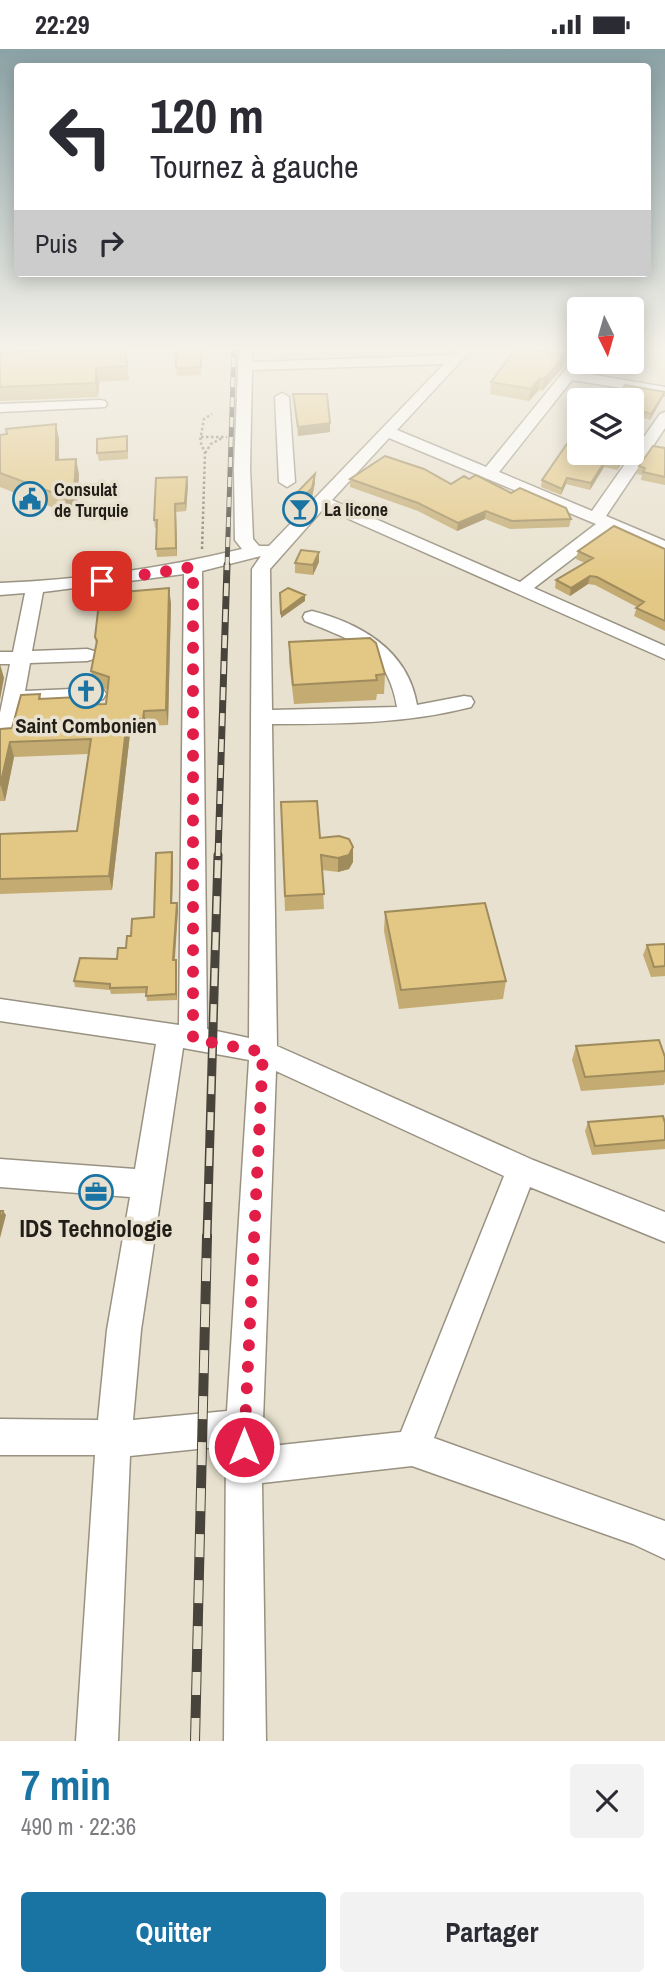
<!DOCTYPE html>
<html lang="fr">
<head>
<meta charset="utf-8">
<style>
	body { margin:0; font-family:"Archivo Narrow",sans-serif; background:#f2f2f3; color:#2b2b33; height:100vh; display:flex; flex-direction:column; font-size:26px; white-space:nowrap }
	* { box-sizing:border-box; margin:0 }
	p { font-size:23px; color:#7c7c81 }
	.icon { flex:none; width:38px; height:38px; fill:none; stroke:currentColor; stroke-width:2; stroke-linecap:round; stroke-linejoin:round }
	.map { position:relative; height:1692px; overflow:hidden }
	.panel { display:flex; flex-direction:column; background:#fff; flex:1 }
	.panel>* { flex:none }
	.guide { position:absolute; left:14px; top:14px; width:637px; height:214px; border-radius:7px; box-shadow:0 4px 18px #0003; background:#fff; color:#2b2b33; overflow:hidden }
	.needle { width:46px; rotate:175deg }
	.controls { position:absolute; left:567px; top:248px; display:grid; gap:14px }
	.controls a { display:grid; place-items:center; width:77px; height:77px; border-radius:7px; background:#fff; box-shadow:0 4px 18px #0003; font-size:35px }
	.pin { position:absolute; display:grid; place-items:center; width:60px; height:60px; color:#fff; margin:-30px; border-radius:14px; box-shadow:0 4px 10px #0006 }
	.me { position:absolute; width:77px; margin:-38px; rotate:0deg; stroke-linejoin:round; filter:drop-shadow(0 0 5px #0008) }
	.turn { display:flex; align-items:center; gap:24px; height:147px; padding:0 21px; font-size:32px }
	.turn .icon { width:91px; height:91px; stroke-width:2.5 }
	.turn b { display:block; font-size:49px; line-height:60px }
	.then { display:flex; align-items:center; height:66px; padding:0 21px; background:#0003; gap:14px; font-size:26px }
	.round { display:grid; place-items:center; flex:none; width:74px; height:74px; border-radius:7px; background:#f2f2f3 }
	.overview { display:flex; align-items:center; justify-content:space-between; height:119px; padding:0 21px }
	h1 { font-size:42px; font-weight:800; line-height:52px; color:#1974a3 }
	.action { display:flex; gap:14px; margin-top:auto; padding:14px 21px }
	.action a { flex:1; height:80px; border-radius:7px; background:#1974a3; color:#fff; font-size:28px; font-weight:800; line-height:80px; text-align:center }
	.action a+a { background:#f2f2f3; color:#2b2b33 }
	.status { display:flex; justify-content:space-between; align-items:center; height:49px; padding:0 35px; background:#fff; direction:ltr }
	.status svg { height:19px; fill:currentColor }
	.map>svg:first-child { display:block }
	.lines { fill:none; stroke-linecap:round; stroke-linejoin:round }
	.minor-casing { stroke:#999282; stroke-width:3 }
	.path { stroke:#837e72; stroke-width:2.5; stroke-dasharray:2.5 2.5; stroke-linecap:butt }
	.minor { fill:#fff; fill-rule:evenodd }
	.rail-far3-casing { stroke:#48443b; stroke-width:5 }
	.rail-far2-casing { stroke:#48443b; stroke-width:7 }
	.rail-far1-casing { stroke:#48443b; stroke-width:9 }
	.rail-casing { stroke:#48443b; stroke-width:10 }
	.rail-far3 { stroke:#e8e1cf; stroke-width:3.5; stroke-dasharray:10; stroke-linecap:butt }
	.rail-far2 { stroke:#e8e1cf; stroke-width:4.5; stroke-dasharray:13; stroke-linecap:butt }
	.rail-far1 { stroke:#e8e1cf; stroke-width:6; stroke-dasharray:18; stroke-linecap:butt }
	.rail { stroke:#e8e1cf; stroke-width:8; stroke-dasharray:23; stroke-linecap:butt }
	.wall { fill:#c3ab72 }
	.shaded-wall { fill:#9f8b5c }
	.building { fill:#e3c784; stroke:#9f8b5c; stroke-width:2 }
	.route { stroke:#e11d48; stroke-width:12; stroke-dasharray:0 21.6 }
	.labels { text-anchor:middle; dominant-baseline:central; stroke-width:7; stroke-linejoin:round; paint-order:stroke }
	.far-poi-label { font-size:18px; font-weight:bold; fill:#211e18; stroke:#e8e1cf; text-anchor:start }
	.poi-label { font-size:21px; font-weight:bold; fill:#211e18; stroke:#e8e1cf }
	.near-poi-label { font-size:24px; font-weight:bold; fill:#211e18; stroke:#e8e1cf }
</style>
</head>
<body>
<div class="status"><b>22:29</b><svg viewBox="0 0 49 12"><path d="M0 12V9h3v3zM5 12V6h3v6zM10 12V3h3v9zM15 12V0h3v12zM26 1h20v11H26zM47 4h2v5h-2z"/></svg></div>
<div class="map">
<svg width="665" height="1692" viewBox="0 0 665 1692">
	<rect width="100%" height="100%" fill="#e8e1cf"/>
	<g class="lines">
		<!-- minor casing -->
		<g class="minor-casing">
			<path id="minor" d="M 239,298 L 253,298 L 252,313 L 452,306 L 460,298 L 474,298 L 397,381 L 486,418 L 574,310 L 579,309 L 579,313 L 586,313 L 578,323 L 665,338 L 665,346 L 572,331 L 499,423 L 592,462 L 660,365 L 665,363 L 665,379 L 606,467 L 665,492 L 665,503 L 610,481 L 534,539 L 665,597 L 665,610 L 324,459 L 270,520 L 272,661 L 397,658 C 388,601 353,592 305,572 L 303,568 L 305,564 L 312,562 C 362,575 408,602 417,656 L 464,647 L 471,648 L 474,653 L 471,658 C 405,675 340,675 272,675 L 277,997 L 533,1111 L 665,1163 L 665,1193 L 530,1138 L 434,1389 L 665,1472 L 665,1510 L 633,1495 L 412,1417 L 262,1434 L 266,1692 L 224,1692 L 226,1397 L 130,1407 L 118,1692 L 76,1692 L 95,1406 L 0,1406 L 0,1370 L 98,1371 L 107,1281 L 130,1148 L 0,1138 L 0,1110 L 135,1120 L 156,995 L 0,972 L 0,950 L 179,976 L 184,525 L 43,543 L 32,602 L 87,600 L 94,602 L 97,606 L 94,610 L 87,612 L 30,614 L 25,642 L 96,639 L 103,640 L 106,645 L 103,650 L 96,651 L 23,655 L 14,692 L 0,692 L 0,664 L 10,615 L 0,615 L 0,603 L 13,603 L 25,544 L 0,546 L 0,534 C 82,531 163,519 242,500 L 235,491 L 234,419 ZM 444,315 L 269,497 L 259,497 L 253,490 L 250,419 L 252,321 ZM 389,389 L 596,475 L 520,533 L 332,451 ZM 261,507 L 252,520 L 249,989 L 207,980 L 202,522 ZM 183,999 L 249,1011 L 227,1362 L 133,1371 L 141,1281 ZM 276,1022 L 504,1127 L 401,1383 L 262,1398 Z
				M 282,344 L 289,348 L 295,433 L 287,438 L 279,433 L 275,348 Z
				M 100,351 L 105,352 L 107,355 L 105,358 L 0,363 L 0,355 Z"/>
		</g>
		<!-- path -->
		<path class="path" d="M 201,388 L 227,388
			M 205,404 L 211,395 L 222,389
			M 202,500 L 205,404 L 200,392 L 204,370 L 212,365"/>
		<!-- minor -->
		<use href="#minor" class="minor"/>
		<!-- rail-far3 casing -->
		<g class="rail-far3-casing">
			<path id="rail-far3" d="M 227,518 L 234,298"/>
		</g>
		<!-- rail-far2 casing -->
		<g class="rail-far2-casing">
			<path id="rail-far2" d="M 218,807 L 227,516"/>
		</g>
		<!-- rail-far1 casing -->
		<g class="rail-far1-casing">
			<path id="rail-far1" d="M 207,1189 L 218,806"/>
		</g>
		<!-- rail casing -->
		<g class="rail-casing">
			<path id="rail" d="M 195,1692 L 207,1187"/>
		</g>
		<!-- rail-far3 -->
		<use href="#rail-far3" class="rail-far3"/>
		<!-- rail-far2 -->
		<use href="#rail-far2" class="rail-far2"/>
		<!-- rail-far1 -->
		<use href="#rail-far1" class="rail-far1"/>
		<!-- rail -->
		<use href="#rail" class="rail"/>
	</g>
	<!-- wall -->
	<path class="wall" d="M 201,301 L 201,326 L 177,327 L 176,319 Z
		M 0,304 L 127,310 L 129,331 L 99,333 L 98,348 L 0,352 Z
		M 565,306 L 563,318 L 542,342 L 539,341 L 529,352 L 490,345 L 491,333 Z
		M 665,343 L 663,348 L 650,371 L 644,369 L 632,387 L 632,352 L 620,345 Z
		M 293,345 L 330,374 L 330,383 L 298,387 Z
		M 579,371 L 628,404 L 617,421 L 604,418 L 590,441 L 566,435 L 561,446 L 541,438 L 542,431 L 573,386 L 572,385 L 573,379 Z
		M 0,386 L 59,390 L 59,411 L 79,425 L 77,457 L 67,461 L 54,459 L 0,438 Z
		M 128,396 L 128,410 L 99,412 L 97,404 Z
		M 665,399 L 665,436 L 641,431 L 642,426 L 637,425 L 639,417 Z
		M 350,430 L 511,444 L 571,470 L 569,478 L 510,480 L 485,470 L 457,482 L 418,462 L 350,438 Z
		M 315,434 L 312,448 L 294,467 L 286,465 L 285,456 Z
		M 188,436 L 186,462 L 176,463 L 177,507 L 157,508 L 156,500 L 157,479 L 155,479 L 154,471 Z
		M 665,500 L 665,582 L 634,567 L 637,558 L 595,536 L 588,535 L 570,547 L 555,539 L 556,531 L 585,514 L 576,510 L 578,502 Z
		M 319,503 L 319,513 L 313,526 L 295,524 L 295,514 Z
		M 171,554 L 168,676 L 146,677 L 145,685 L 130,685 L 112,841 L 0,845 L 0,785 L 77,782 L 88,705 L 14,708 L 5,752 L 0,752 L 0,680 L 12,679 L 40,645 L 41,650 L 80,656 L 106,655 L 108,641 L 94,636 L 91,622 L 96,595 L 95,588 Z
		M 289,593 L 385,625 L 384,645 L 377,645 L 376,651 L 294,655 L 289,613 Z
		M 281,753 L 320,789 L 353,813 L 349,820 L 338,823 L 322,821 L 324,860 L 285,862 Z
		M 172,803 L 173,809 L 172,854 L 177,854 L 178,860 L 175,911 L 177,917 L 177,951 L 147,952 L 146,944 L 111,945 L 110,941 L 75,938 L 74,932 L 117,910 L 126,899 L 131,887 L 154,868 Z
		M 385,863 L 506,932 L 503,950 L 399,960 L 384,882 Z
		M 665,895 L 665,927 L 651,928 L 643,906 L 647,896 Z
		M 576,997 L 665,1008 L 665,1033 L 664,1036 L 581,1042 L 572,1011 Z
		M 588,1073 L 665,1074 L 665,1100 L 592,1106 L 585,1082 Z"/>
	<!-- shaded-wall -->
	<path class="shaded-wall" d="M 565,306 L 563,318 L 542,342 L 544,330 Z
		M 96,319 L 99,333 L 98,348 L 96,334 Z
		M 540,329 L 539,341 L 529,352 L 531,340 Z
		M 665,343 L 663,348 L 650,371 L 651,365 Z
		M 645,363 L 644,369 L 632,387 L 632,383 Z
		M 330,374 L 330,383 L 298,387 L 298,378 Z
		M 56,375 L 59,390 L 59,426 L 56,411 Z
		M 626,404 L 628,404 L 617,421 L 619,415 Z
		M 76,410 L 79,425 L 77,457 L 67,461 L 64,445 Z
		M 605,412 L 604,418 L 590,441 L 591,434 Z
		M 315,425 L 315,434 L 312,448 L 294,467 L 294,458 Z
		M 187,428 L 188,436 L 186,462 L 185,454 Z
		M 567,429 L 566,435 L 561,446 L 562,440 Z
		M 175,455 L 176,463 L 177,507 L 176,499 Z
		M 486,462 L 485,470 L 457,482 L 458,474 Z
		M 319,503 L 319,513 L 313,526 L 313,516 Z
		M 590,527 L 588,535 L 570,547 L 571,539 Z
		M 169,539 L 171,554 L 168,676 L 166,661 Z
		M 305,546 L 305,552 L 281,569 L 281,564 Z
		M 0,615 L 4,629 L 0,651 Z
		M 144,662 L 146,677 L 145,685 L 143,670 Z
		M 127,671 L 130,685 L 112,841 L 109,827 Z
		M 10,693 L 14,708 L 5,752 L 1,737 Z
		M 353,798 L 353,813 L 349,820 L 338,823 L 338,809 Z
		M 172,803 L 173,809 L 172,860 L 171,854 Z
		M 177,854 L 178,860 L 174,917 L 173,911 Z
		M 176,911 L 177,917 L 177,951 L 176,945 Z
		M 3,1162 L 6,1166 L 0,1189 L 0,1176 Z"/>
	<!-- building -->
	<path class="building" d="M 90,298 L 125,298 L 127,317 L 96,319 L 96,334 L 0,338 L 0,304 Z
		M 517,298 L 520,298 L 565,306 L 544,330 L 540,329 L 531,340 L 491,333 Z
		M 176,301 L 201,301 L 201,318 L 176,319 Z
		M 625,336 L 665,343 L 651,365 L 645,363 L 632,383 L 632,352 L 594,352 L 602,341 L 620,345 Z
		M 293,345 L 327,345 L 330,374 L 298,378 Z
		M 579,371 L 579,404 L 626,404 L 619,415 L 605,412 L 591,434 L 567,429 L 562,440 L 542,431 L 577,380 L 573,379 Z
		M 56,375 L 56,411 L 76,410 L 74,442 L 64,445 L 51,443 L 0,424 L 0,386 L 7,385 L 6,380 Z
		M 127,387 L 127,402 L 97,404 L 97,390 Z
		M 653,397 L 665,399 L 665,428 L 643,423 L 645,419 L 639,417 Z
		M 385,407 L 424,420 L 451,435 L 464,427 L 469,430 L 476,426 L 511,444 L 520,439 L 566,459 L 571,470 L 512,472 L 486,462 L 458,474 L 418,454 L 350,430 Z
		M 315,425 L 312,439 L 294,458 L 285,456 Z
		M 187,428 L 185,454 L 175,455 L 176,499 L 156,500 L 157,471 L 154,471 L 156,429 Z
		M 614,477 L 665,500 L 665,572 L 636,559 L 644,553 L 597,528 L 590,527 L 571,539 L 556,531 L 593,509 L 578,502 Z
		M 301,501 L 319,503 L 313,516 L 295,514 Z
		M 169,539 L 166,661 L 144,662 L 143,670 L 127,671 L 109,827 L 0,830 L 0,785 L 77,782 L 91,690 L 10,693 L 0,737 L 0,680 L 12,679 L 21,646 L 40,645 L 39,650 L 78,648 L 77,656 L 106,655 L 109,628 L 91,622 L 97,592 L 95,588 L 100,545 Z
		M 288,539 L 305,546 L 281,564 L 280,544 Z
		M 370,589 L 376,594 L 385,625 L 376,626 L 377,631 L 293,636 L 289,593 Z
		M 317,752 L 320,789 L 339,787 L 349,790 L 353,798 L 349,806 L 338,809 L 321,806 L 324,845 L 285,847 L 281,753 Z
		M 172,803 L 171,854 L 177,854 L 173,911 L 176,911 L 176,945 L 146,947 L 147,938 L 110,939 L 110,935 L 74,932 L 80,909 L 117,910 L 118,899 L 126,899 L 127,887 L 131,887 L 132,870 L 154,868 L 156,804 Z
		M 485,854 L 506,932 L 401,941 L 385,863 Z
		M 665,895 L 665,917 L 654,918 L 647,896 Z
		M 659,991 L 665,1008 L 665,1022 L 585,1028 L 576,997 Z
		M 663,1067 L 665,1074 L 665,1091 L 595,1097 L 588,1073 Z
		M 0,1162 L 3,1162 L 0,1176 Z"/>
	<!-- sky -->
	<linearGradient id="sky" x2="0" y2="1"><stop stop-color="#8ba2a6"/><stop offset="0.56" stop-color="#f5f2e9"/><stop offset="1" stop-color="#f5f2e9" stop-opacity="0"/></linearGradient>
	<rect width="665" height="535" fill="url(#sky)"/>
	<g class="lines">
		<!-- route -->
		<path class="route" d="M 102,532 L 193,518 L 193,990 L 263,1003 L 244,1398"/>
	</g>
	<!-- icons -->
	<defs>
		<g id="civic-ring" transform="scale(1.75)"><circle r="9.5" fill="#e8e1cf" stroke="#1974a3" stroke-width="1.5"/><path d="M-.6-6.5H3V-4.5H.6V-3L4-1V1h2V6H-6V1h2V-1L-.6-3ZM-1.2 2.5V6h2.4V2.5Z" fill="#1974a3"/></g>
		<g id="bar-ring" transform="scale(1.75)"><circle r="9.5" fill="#e8e1cf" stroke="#1974a3" stroke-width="1.5"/><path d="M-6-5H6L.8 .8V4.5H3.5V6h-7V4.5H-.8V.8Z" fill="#1974a3"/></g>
		<g id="church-ring" transform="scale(1.75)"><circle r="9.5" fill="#e8e1cf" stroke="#1974a3" stroke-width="1.5"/><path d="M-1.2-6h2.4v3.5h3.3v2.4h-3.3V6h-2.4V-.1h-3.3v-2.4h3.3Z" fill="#1974a3"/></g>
		<g id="office-ring" transform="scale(1.75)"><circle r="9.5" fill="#e8e1cf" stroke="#1974a3" stroke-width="1.5"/><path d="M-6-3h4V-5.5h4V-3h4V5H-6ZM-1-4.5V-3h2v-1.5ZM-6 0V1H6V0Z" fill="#1974a3"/></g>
	</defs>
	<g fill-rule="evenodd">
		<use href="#civic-ring" x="30" y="450"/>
		<use href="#bar-ring" x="300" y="460"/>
		<use href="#church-ring" x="86" y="642"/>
		<use href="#office-ring" x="96" y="1143"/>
	</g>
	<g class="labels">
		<!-- far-poi labels -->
		<g class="far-poi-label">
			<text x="54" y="440">Consulat<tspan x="54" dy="21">de Turquie</tspan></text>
			<text x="324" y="460">La licone</text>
		</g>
		<!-- poi labels -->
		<g class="poi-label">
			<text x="86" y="676">Saint Combonien</text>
		</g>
		<!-- near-poi labels -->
		<g class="near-poi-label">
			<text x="96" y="1179">IDS Technologie</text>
		</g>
	</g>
</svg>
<div class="controls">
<a><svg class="needle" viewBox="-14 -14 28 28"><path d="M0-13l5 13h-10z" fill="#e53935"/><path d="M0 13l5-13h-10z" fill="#7c7c81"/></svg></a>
<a><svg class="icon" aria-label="layers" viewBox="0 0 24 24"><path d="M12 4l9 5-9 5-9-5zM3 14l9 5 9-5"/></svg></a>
</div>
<div class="pin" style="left:102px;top:532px;background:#d93025"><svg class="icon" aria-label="arrive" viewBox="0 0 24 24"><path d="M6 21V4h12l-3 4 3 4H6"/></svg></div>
<svg class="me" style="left:244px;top:1398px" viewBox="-20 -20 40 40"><circle r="17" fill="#e11d48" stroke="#fff" stroke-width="3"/><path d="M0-11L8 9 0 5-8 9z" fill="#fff"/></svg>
<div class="guide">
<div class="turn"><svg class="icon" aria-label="left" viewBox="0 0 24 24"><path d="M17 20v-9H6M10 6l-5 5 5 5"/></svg><div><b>120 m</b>Tournez à gauche</div></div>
<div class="then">Puis<svg class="icon" aria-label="right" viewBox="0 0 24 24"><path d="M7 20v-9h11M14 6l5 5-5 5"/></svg></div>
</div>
</div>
<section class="panel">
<div class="overview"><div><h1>7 min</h1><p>490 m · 22:36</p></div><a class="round"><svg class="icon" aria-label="close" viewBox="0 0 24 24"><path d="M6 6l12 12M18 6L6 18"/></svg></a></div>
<div class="action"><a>Quitter</a><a>Partager</a></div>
</section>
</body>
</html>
